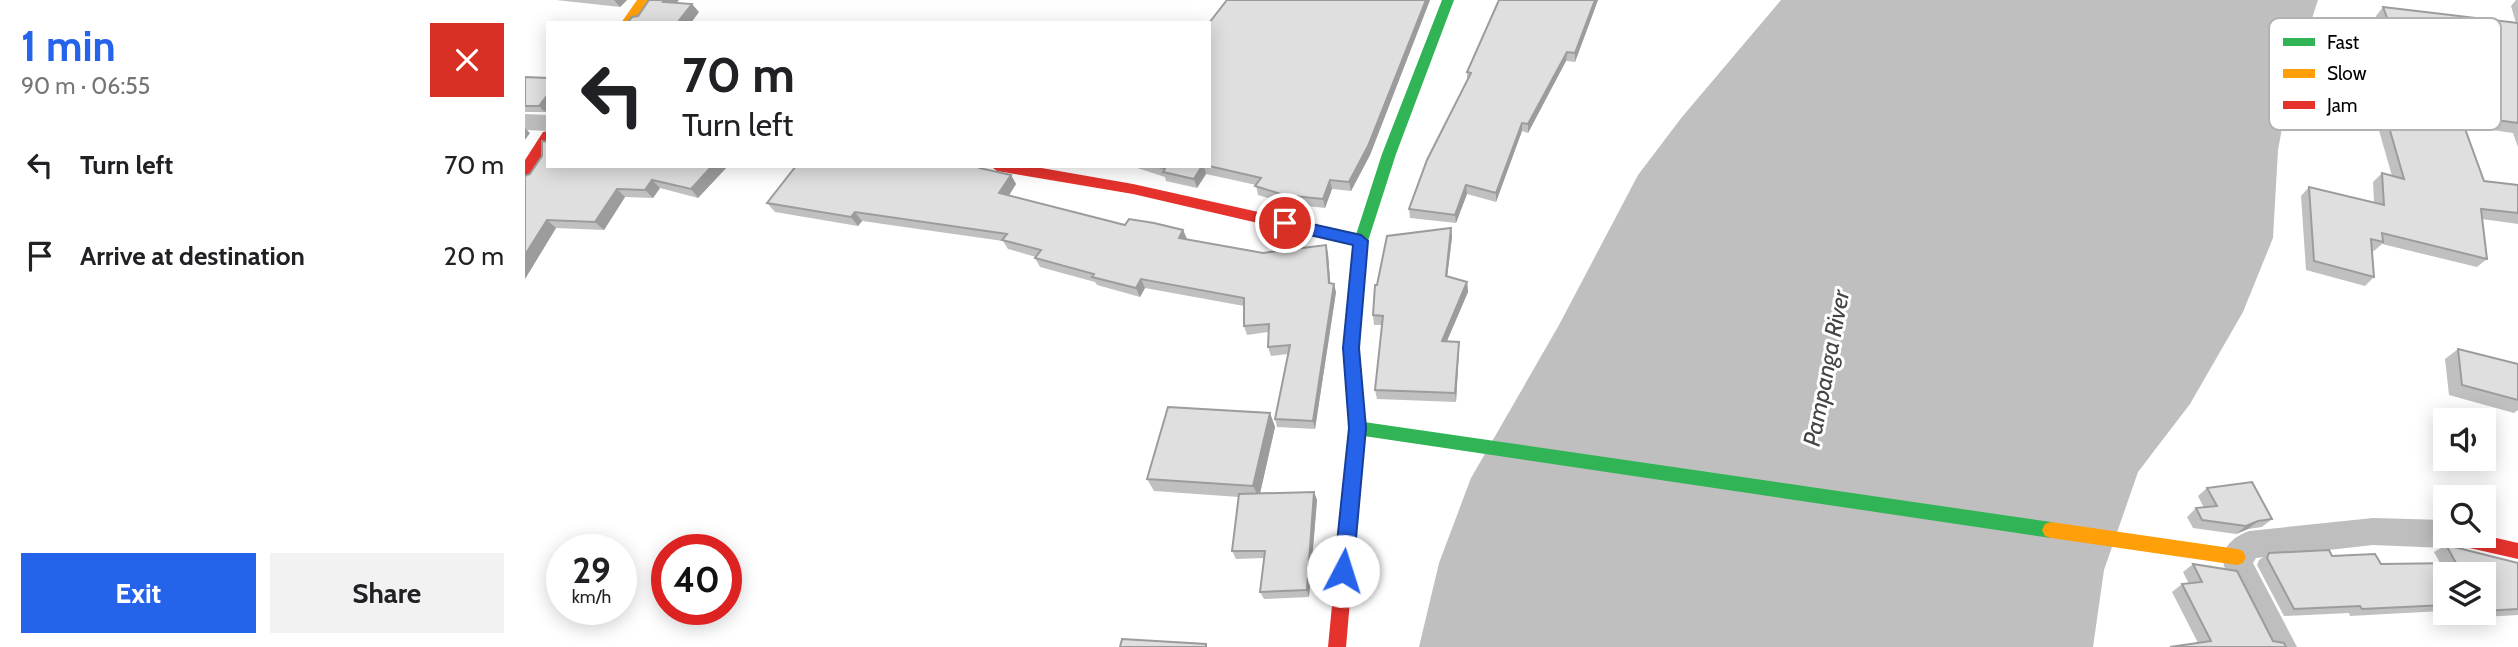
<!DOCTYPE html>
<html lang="en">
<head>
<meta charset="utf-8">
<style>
	body { margin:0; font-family:Cabin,sans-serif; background:#f2f2f2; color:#202124; height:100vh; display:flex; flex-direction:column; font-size:26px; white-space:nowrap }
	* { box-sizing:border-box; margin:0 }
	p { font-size:23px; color:#757577 }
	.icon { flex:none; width:38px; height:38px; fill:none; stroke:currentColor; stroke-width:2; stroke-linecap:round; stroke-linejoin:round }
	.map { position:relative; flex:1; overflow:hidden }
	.side { display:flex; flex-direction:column; background:#fff; width:525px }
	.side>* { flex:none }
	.guide { position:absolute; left:21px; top:21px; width:665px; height:147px; border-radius:0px; box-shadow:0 4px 18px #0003; background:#fff; color:#202124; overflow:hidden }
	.controls { position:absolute; left:1908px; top:408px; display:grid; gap:14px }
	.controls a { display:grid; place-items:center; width:63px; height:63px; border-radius:0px; background:#fff; box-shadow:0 4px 18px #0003; font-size:35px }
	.speed { position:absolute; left:21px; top:534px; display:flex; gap:14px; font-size:35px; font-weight:700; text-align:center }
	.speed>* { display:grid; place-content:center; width:91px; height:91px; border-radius:50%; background:#fff; box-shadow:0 4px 18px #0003; line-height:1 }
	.speed small { font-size:18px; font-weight:400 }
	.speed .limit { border:10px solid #d22; background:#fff; color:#111 }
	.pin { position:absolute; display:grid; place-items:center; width:60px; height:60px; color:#fff; margin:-30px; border:4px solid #fff; border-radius:50%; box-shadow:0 2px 7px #0007 }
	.me { position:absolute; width:77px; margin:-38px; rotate:5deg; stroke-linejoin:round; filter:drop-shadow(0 0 5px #0008) }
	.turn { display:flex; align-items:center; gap:24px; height:147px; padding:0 21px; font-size:32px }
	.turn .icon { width:91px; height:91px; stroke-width:2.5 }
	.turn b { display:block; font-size:49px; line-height:60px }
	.round { display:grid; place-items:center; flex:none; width:74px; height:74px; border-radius:0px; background:#f2f2f2 }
	.headline { display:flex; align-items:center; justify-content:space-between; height:119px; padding:0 21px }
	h1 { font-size:42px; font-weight:800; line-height:52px; color:#2563eb }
	.cta { display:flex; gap:14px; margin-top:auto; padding:14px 21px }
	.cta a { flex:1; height:80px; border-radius:0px; background:#2563eb; color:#fff; font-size:28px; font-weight:800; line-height:80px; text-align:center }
	.cta a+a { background:#f2f2f2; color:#202124 }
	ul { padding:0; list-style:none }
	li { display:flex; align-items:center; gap:21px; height:91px; padding:0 21px }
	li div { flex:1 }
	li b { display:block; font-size:26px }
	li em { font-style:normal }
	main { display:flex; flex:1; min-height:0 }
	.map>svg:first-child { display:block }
	.water { fill:#bfbfbf }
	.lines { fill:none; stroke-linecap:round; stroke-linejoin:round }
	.street { fill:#bebebe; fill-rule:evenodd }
	.fast { fill:#30b455; fill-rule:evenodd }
	.slow { fill:#ff9f0a; fill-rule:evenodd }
	.jam { fill:#e5322d; fill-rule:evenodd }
	.wall { fill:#c0c0c0; fill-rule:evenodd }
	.shaded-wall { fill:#9c9c9c }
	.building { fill:#dfdfdf; stroke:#9c9c9c; stroke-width:2 }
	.route { fill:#2563eb; stroke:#184099; stroke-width:2 }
	.labels { text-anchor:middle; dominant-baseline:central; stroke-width:6; stroke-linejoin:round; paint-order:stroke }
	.water-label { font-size:24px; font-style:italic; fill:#444; stroke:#fff }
	.key { fill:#fff; stroke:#b2b2b2; stroke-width:2 }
	.key-label { font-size:19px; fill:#000 }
</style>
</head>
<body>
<main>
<section class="side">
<div class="headline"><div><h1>1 min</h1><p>90 m · 06:55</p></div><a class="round" style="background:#d93025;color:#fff"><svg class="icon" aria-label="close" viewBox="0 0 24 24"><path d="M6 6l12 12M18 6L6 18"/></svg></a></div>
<ul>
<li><svg class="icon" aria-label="left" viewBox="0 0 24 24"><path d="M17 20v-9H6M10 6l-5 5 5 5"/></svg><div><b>Turn left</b></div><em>70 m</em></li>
<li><svg class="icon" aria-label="arrive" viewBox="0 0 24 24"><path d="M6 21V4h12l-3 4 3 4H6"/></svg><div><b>Arrive at destination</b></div><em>20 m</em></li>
</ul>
<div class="cta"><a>Exit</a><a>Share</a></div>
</section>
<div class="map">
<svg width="1993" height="647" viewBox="0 0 1993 647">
	<rect width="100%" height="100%" fill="#fff"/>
	<!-- water -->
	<path class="water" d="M 1256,0 L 1793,0 L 1764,90 L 1753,150 L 1748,238 L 1718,312 L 1665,404 L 1613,472 L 1579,570 L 1568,647 L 894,647 L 914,563 L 946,478 L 1034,325 L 1113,175 L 1157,117 Z"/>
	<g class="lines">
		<!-- street -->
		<path class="street" d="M 0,114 L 23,115 L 23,131 L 0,130 Z
			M 1848,518 L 1920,520 L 1920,536 L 1934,536 L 1931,544 L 1920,548 L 1848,545 L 1731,558 L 1728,563 L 1772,647 L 1739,647 L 1699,566 C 1695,548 1708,537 1724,531 Z"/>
		<!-- fast -->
		<path class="fast" d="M 917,0 L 929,0 L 871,154 L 843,241 L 834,351 L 832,356 L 820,356 L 818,351 L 829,241 L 857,154 Z
			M 832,421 L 1526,522 L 1532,524 L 1535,530 L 1532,536 L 1526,538 L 832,435 L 826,433 L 824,428 L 826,423 Z"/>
		<!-- slow -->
		<path class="slow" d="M 112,0 L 125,0 L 109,23 L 96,23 Z
			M 1526,522 L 1712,549 L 1718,551 L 1721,557 L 1718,563 L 1712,565 L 1526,538 L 1520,536 L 1517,530 L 1520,524 Z"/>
		<!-- jam -->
		<path class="jam" d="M 23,131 L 23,148 L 5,176 L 0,177 L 0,160 L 18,132 Z
			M 465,166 L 505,166 L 608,184 L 836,235 L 843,241 L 836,247 L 608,194 L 472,171 Z
			M 826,344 L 832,346 L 834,351 L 840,428 L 821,647 L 803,647 L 824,428 L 818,351 L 820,346 Z
			M 1920,532 L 1920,536 L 1958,535 L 1993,543 L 1993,559 L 1927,544 L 1921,542 L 1918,536 Z"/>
	</g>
	<!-- wall -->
	<path class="wall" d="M 31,0 L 102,0 L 95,7 Z
		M 702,0 L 905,0 L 845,155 L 826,191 L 807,189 L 800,208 L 762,204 L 733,195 L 731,185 L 681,174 L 672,188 L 641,181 L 640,177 L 606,166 L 684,166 Z
		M 1073,0 L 1050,62 L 1041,61 L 1003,133 L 997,131 L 971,202 L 942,194 L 931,223 L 885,218 L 884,209 L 942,81 L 942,72 Z
		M 1991,0 L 1993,0 L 1993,147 L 1988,133 L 1939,126 L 1959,181 L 1993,185 L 1993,224 L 1957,219 L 1962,259 L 1952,267 L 1857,244 L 1849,251 L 1847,250 L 1849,277 L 1840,286 L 1781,270 L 1776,196 L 1784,187 L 1849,202 L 1848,182 L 1857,173 L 1867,176 L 1849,113 L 1818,108 L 1809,71 L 1816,62 L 1825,63 L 1822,53 L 1830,44 L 1862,48 L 1851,16 L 1858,7 L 1991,23 L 1986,6 Z
		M 0,77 L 23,78 L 23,109 L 20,112 L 0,112 Z
		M 271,166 L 454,166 L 455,169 L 486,175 L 491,184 L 484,195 L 600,225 L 658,230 L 662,239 L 738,253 L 801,245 L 803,254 L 805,283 L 811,292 L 790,429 L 752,427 L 750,419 L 763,354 L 746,356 L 743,347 L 743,332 L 722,335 L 719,326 L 719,306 L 620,288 L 615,297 L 572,285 L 570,282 L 515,267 L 510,258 L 511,257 L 483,249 L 478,241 L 337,221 L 333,226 L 250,212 L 242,203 Z
		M 202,167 L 173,198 L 135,188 L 128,198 L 100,197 L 79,230 L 31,228 L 0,279 L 0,176 Z
		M 926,228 L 927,237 L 922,277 L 942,282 L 943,292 L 922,341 L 934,351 L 931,402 L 852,399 L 850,390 L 857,325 L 849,325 L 848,315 L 852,285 Z
		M 1933,349 L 1993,400 L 1993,410 L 1989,413 L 1924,395 L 1920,359 Z
		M 745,413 L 750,427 L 735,493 L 789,492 L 792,500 L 784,597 L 739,599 L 735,592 L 739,558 L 711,559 L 707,551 L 714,497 L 629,491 L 622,479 Z
		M 1682,488 L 1747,519 L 1737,527 L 1723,529 L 1711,534 L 1668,528 L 1662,517 L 1671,508 L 1679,508 L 1673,496 Z
		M 1921,545 L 1993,563 L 1993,615 L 1921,619 L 1917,611 L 1825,616 L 1824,613 L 1759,616 L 1732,565 L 1734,560 L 1744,553 L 1807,556 L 1856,564 L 1915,563 L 1909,552 ZM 1920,574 L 1958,574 L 1958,612 L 1920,612 Z
		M 1668,564 L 1748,641 L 1673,643 L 1647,592 L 1657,584 L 1664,584 L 1658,572 Z"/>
	<!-- shaded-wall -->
	<path class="shaded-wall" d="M 89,0 L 102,0 L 95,7 Z
		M 140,0 L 154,0 L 145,11 L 138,2 Z
		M 901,0 L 905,0 L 845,155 L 826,191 L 824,182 Z
		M 1070,0 L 1073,0 L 1050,62 L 1050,53 Z
		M 167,4 L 174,12 L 166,23 L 152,23 Z
		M 1042,52 L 1041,61 L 1003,133 L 1003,124 Z
		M 23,94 L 23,109 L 20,112 L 14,106 Z
		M 997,123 L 997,131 L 971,202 L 971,193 Z
		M 0,128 L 5,133 L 0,140 Z
		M 187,166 L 202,167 L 173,198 L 166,189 Z
		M 677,166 L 679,166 L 681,174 L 672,188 L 669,179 Z
		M 486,175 L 491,184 L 480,202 L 474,193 Z
		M 127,180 L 135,188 L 128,198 L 120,190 Z
		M 805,180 L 807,189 L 800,208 L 798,199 Z
		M 941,185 L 942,194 L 931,223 L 930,215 Z
		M 92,189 L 100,197 L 79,230 L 70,222 Z
		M 330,212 L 337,221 L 333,226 L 326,217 Z
		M 22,220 L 31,228 L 0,279 L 0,255 Z
		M 926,228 L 927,237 L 921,286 L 921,276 Z
		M 658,230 L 662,239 L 654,238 Z
		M 801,245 L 803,254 L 806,292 L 804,283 Z
		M 616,279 L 620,288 L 615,297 L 611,288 Z
		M 942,282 L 943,292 L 918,350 L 917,341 Z
		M 809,284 L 811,292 L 790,429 L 788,421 Z
		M 934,342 L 934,351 L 931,402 L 930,393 Z
		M 745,413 L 750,427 L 734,498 L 728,486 Z
		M 789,492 L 792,500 L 784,597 L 782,590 Z
		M 1733,521 L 1723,529 L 1711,534 L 1721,526 Z"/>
	<!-- building -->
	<path class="building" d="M 124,0 L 140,0 L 138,2 L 167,4 L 152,23 L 102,23 L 107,17 L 113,16 Z
		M 702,0 L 901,0 L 843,146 L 824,182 L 805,180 L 798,199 L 759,195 L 730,186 L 736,178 L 684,166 L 684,23 Z
		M 974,0 L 1070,0 L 1050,53 L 1042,52 L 1003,124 L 997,123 L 971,193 L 941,185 L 930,215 L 884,209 L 902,160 L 946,73 L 942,72 Z
		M 1858,7 L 1993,23 L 1993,123 L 1935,115 L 1959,181 L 1993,185 L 1993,213 L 1956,209 L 1962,259 L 1857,233 L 1858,242 L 1846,239 L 1849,277 L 1789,261 L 1784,187 L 1859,205 L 1857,173 L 1879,179 L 1857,103 L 1826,98 L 1816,62 L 1836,65 L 1830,44 L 1874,49 Z
		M 0,77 L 23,78 L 23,94 L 14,106 L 0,106 Z
		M 17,141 L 23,142 L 23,166 L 187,166 L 166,189 L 127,180 L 120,190 L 92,189 L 70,222 L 22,220 L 0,255 L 0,176 L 5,174 L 17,156 Z
		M 271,166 L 453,166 L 454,168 L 486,175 L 474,193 L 600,225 L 604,219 L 629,223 L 658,230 L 654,238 L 738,253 L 801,245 L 804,283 L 809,284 L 788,421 L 750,419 L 765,345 L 743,347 L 744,324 L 719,326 L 719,298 L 616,279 L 611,288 L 567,277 L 569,274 L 510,258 L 516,250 L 477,240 L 482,234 L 330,212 L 326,217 L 242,203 Z
		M 632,166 L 677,166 L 669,179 L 638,172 L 640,169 Z
		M 926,228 L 921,276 L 942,282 L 917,341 L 934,342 L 930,393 L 850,390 L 858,316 L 848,315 L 850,285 L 852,285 L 862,236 Z
		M 1933,349 L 1993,364 L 1993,400 L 1937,385 Z
		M 643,407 L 745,413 L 728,486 L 622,479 Z
		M 1727,482 L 1747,519 L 1733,521 L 1721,526 L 1677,520 L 1671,508 L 1692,506 L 1682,488 Z
		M 789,492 L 782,590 L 735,592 L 740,551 L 707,551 L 714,494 Z
		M 1921,545 L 1993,563 L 1993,609 L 1958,611 L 1958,574 L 1920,574 L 1920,605 L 1837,609 L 1835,606 L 1769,609 L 1742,558 L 1744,553 L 1804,550 L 1807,556 L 1850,554 L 1856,564 L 1931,563 Z
		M 1668,564 L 1712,571 L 1748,641 L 1759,643 L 1761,647 L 1645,647 L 1686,641 L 1657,584 L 1677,582 Z
		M 597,639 L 681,644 L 681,647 L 595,647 Z"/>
	<!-- route -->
	<path class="route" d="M 760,218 L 836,235 L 843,241 L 834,348 L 841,428 L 828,571 L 825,577 L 818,580 L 812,577 L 809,571 L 824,428 L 818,348 L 828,245 L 755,228 L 752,223 Z"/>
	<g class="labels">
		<!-- water labels -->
		<g class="water-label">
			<text transform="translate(1301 368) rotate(-79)">Pampanga River</text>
		</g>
	</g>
	<!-- legend -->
	<rect x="1744" y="18" width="232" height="112" rx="10" class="key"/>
	<rect x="1758" y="38" width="32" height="8" fill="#30b455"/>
	<rect x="1758" y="69" width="32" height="9" fill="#ff9f0a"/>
	<rect x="1758" y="101" width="32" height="8" fill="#e5322d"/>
	<g class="key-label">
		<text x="1802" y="49">Fast</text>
		<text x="1802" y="80">Slow</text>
		<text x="1802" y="112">Jam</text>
	</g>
</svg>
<div class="controls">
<a><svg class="icon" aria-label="sound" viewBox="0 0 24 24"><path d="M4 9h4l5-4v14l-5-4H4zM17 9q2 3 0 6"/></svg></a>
<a><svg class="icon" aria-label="search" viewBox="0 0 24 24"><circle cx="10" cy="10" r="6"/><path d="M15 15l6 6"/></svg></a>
<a><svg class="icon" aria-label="layers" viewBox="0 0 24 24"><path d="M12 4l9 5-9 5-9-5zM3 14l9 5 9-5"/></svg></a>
</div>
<div class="speed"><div>29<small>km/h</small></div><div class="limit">40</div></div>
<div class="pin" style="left:760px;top:223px;background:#d93025"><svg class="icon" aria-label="arrive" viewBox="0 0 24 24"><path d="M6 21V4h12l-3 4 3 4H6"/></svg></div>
<svg class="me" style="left:818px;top:571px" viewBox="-20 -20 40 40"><circle r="19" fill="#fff"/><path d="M0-13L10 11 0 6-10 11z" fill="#2563eb"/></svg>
<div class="guide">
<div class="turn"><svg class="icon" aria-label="left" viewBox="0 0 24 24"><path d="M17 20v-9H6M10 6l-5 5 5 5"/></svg><div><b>70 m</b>Turn left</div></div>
</div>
</div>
</main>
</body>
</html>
